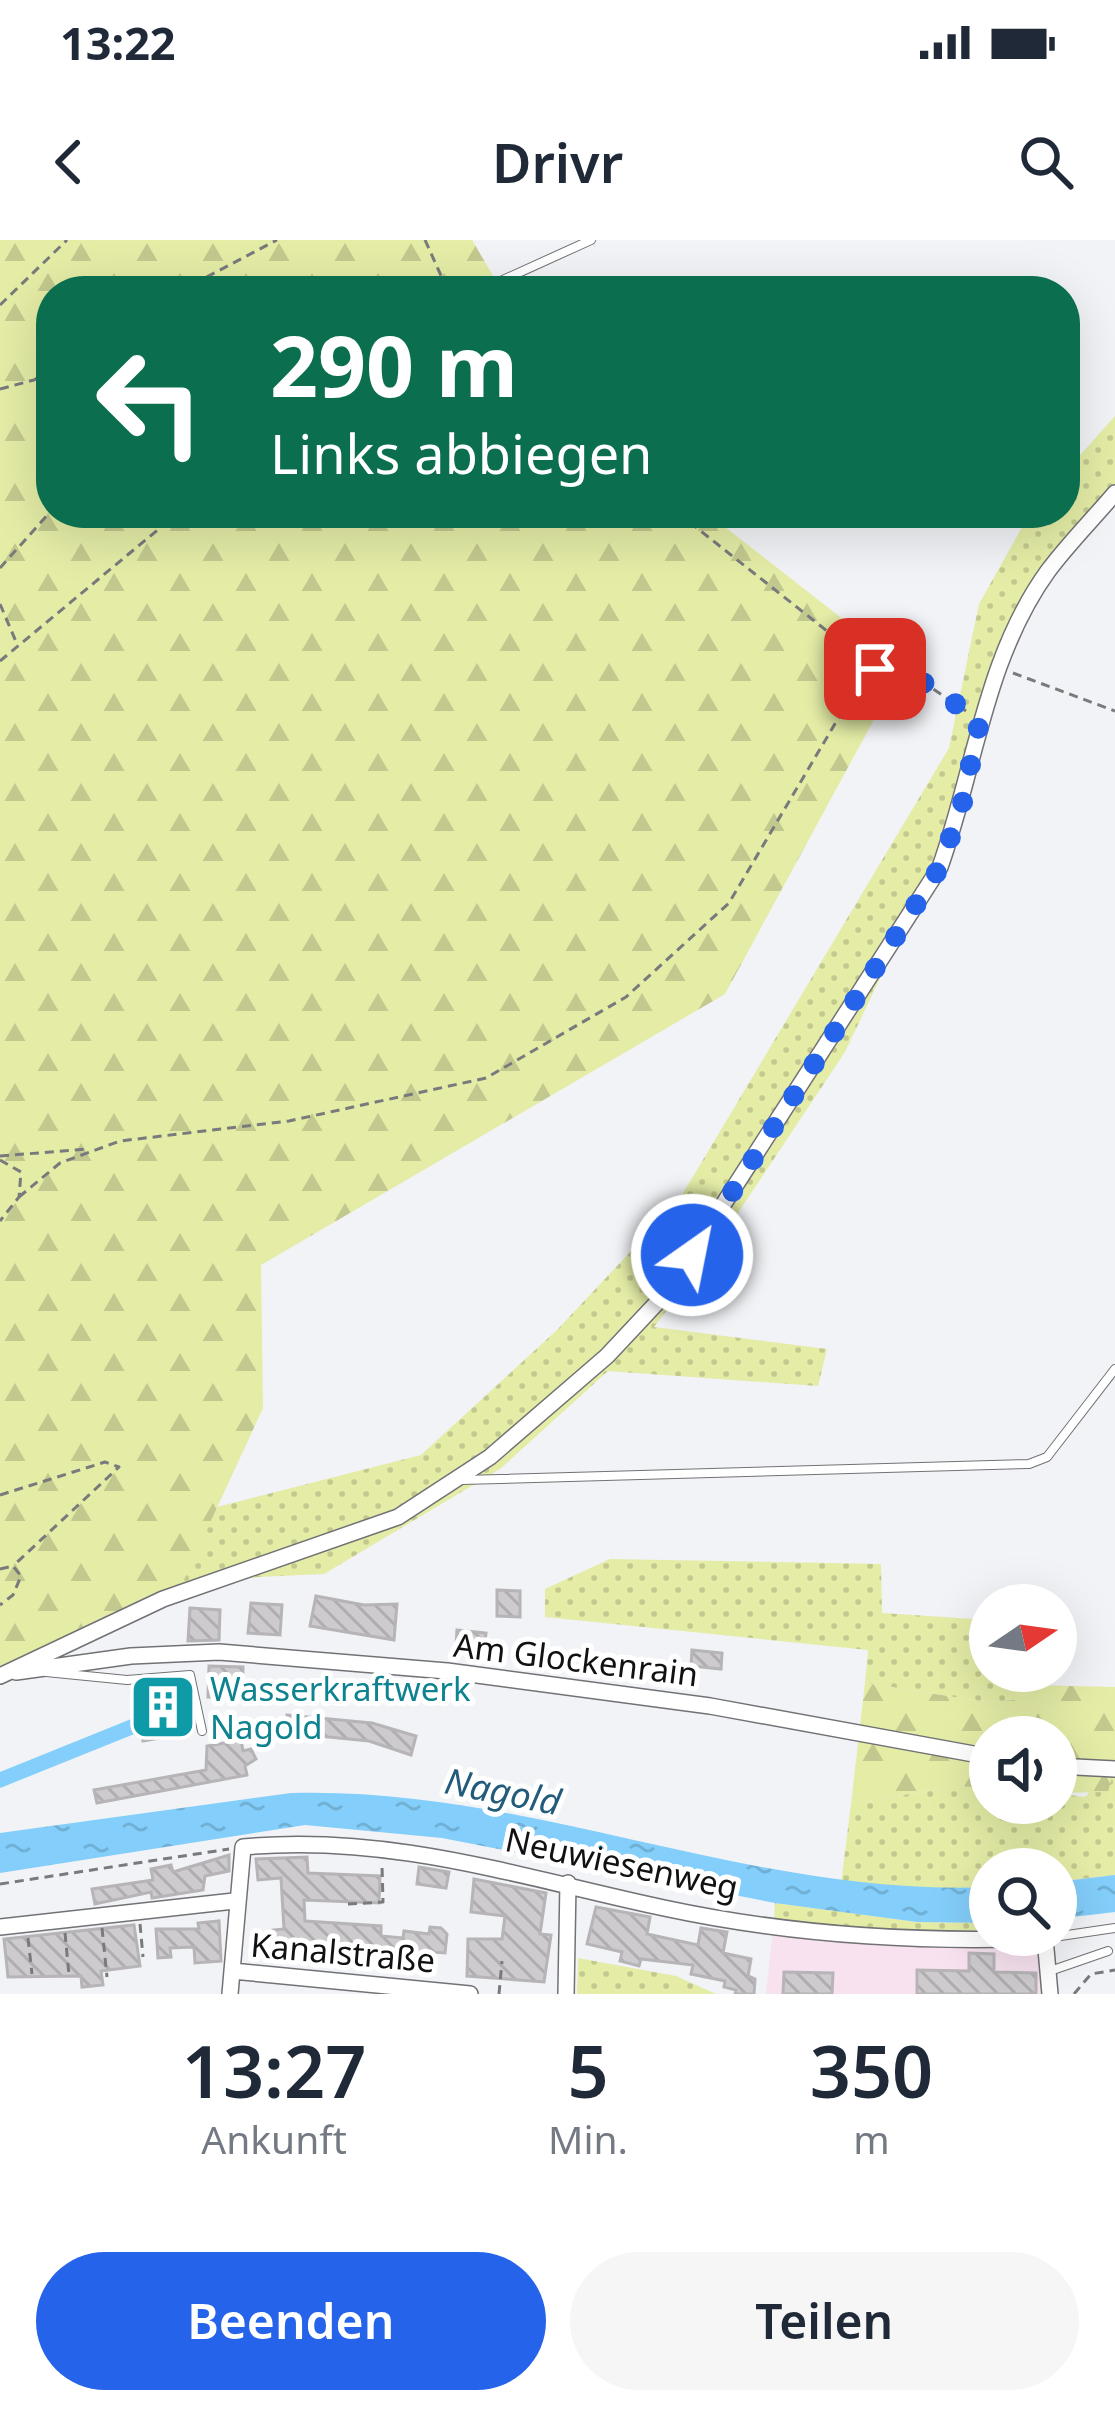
<!DOCTYPE html>
<html lang="de">
<head>
<meta charset="utf-8">
<style>
	body { margin:0; font-family:"Noto Sans",sans-serif; background:#f6f6f7; color:#1f2937; height:100vh; display:flex; flex-direction:column; font-size:45px; white-space:nowrap }
	* { box-sizing:border-box; margin:0 }
	p { font-size:39px; color:#747a83 }
	.icon { flex:none; width:66px; height:66px; fill:none; stroke:currentColor; stroke-width:2; stroke-linecap:round; stroke-linejoin:round }
	.map { position:relative; height:1754px; overflow:hidden }
	.drawer { display:flex; flex-direction:column; background:#fff; flex:1 }
	.drawer>* { flex:none }
	.banner { position:absolute; left:36px; top:36px; width:1044px; height:252px; border-radius:48px; box-shadow:0 12px 48px #0002; background:#0b6e4f; color:#fff; overflow:hidden }
	.needle { width:78px; rotate:77deg }
	.fabs { position:absolute; left:969px; top:1344px; display:grid; gap:24px }
	.fabs a { display:grid; place-items:center; width:108px; height:108px; border-radius:50%; background:#fff; box-shadow:0 12px 48px #0002; font-size:60px }
	.pin { position:absolute; display:grid; place-items:center; width:102px; height:102px; color:#fff; margin:-51px; border-radius:24px; box-shadow:0 6px 18px #0006 }
	.me { position:absolute; width:132px; margin:-66px; rotate:33deg; stroke-linejoin:round; filter:drop-shadow(0 0 9px #0008) }
	.turn { display:flex; align-items:center; gap:42px; height:252px; padding:0 36px; font-size:54px }
	.turn .icon { width:156px; height:156px; stroke-width:2.5 }
	.turn b { display:block; font-size:84px; line-height:102px }
	.eta { display:flex; justify-content:space-evenly; align-items:center; height:204px; text-align:center }
	.eta b { font-size:72px; font-weight:600; line-height:84px }
	.primary-button { display:flex; gap:24px; margin-top:auto; padding:24px 36px }
	.primary-button a { flex:1; height:138px; border-radius:72px; background:#2563eb; color:#fff; font-size:48px; font-weight:600; line-height:138px; text-align:center }
	.primary-button a+a { background:#f6f6f7; color:#1f2937 }
	.status { display:flex; justify-content:space-between; align-items:center; height:84px; padding:0 60px; background:#fff; direction:ltr }
	.status svg { height:33px; fill:currentColor }
	header { display:flex; justify-content:space-between; align-items:center; height:156px; padding:0 36px; background:#fff; font-size:54px; font-weight:600 }
	.map>svg:first-child { display:block }
	.commercial { fill:#f8e2f0 }
	.grass { fill:url(#grass-dots) }
	.forest { fill:url(#forest-firs) }
	.water { fill:url(#water-ripples) }
	.lines { fill:none; stroke-linecap:round; stroke-linejoin:round }
	.canal { stroke:#83cefa; stroke-width:15 }
	.building { fill:url(#building-back-hatch); stroke:#b6b4b7; stroke-width:3 }
	.service-casing { stroke:#717275; stroke-width:10 }
	.minor-casing { stroke:#717275; stroke-width:18 }
	.path { stroke:#787a7b; stroke-width:3; stroke-dasharray:9 6; stroke-linecap:butt }
	.service { stroke:#fff; stroke-width:8 }
	.minor { stroke:#fff; stroke-width:15 }
	.route { stroke:#2563eb; stroke-width:21; stroke-dasharray:0 37.8 }
	.labels { text-anchor:middle; dominant-baseline:central; stroke-width:10; stroke-linejoin:round; paint-order:stroke }
	.street-label { font-size:33px; fill:#101112; stroke:#fff }
	.culture-label { font-size:33px; fill:#0d838f; stroke:#fff; text-anchor:start }
	.water-label { font-size:36px; font-style:italic; fill:#235b7a; stroke:#fff }
</style>
</head>
<body>
<div class="status"><b>13:22</b><svg viewBox="0 0 49 12"><path d="M0 12V9h3v3zM5 12V6h3v6zM10 12V3h3v9zM15 12V0h3v12zM26 1h20v11H26zM47 4h2v5h-2z"/></svg></div>
<header><svg class="icon" aria-label="back" viewBox="0 0 24 24"><path d="M15 5l-7 7 7 7"/></svg>Drivr<svg class="icon" aria-label="search" viewBox="0 0 24 24"><circle cx="10" cy="10" r="6"/><path d="M15 15l6 6"/></svg></header>
<div class="map">
<svg width="1115" height="1754" viewBox="0 0 1115 1754">
	<defs>
		<pattern id="grass-dots" width="8" height="8" patternUnits="userSpaceOnUse" patternTransform="scale(3)"><rect width="8" height="8" fill="#e4eca6"/><path d="M2 2h.1M6 6h.1" fill="none" stroke="#c3c98e" stroke-width="1.8" stroke-linecap="round"/></pattern>
		<pattern id="forest-firs" width="22" height="20" patternUnits="userSpaceOnUse" patternTransform="scale(3)"><rect width="22" height="20" fill="#e4eca6"/><path d="M5 1l3.5 6h-7zM16 11l3.5 6h-7z" fill="#c3c98e"/></pattern>
		<pattern id="water-ripples" width="26" height="14" patternUnits="userSpaceOnUse" patternTransform="scale(3)"><rect width="26" height="14" fill="#83cefa"/><path d="M2 4q2-2 4 0t4 0M15 11q2-2 4 0t4 0" fill="none" stroke="#70b0d5"/></pattern>
		<pattern id="building-back-hatch" width="6" height="6" patternUnits="userSpaceOnUse" patternTransform="scale(3)"><rect width="6" height="6" fill="#cdcbcd"/><path d="M-1 5l2 2M0 0l6 6M5-1l2 2" fill="none" stroke="#afadaf"/></pattern>
	</defs>
	<rect width="100%" height="100%" fill="#f1f3f6"/>
	<!-- commercial -->
	<path class="commercial" d="M 774,1680 L 1048,1695 L 1053,1754 L 766,1754 Z"/>
	<!-- grass -->
	<path class="grass" d="M 1115,176 L 1115,253 L 1047,333 L 1013,395 L 962,565 L 845,812 L 718,1003 L 654,1087 L 827,1109 L 818,1146 L 608,1131 L 500,1229 L 324,1334 L 258,1337 L 179,1350 L 217,1267 L 421,1215 L 557,1090 L 679,960 L 949,508 L 979,364 L 1030,273 L 1065,273 L 1065,232 Z
		M 610,1319 L 881,1324 L 882,1373 L 990,1380 L 990,1431 L 1026,1431 L 1028,1445 L 1015,1460 L 986,1462 L 865,1443 L 868,1410 L 545,1377 L 545,1349 Z
		M 1115,1526 L 1115,1635 L 1056,1642 L 1056,1629 L 990,1629 L 990,1647 L 915,1650 L 841,1644 L 851,1564 L 954,1546 L 990,1548 L 990,1563 L 1056,1563 L 1056,1553 L 1085,1557 Z
		M 775,1663 L 917,1682 L 990,1683 L 990,1694 L 866,1691 L 774,1680 Z
		M 578,1718 L 676,1736 L 716,1754 L 577,1754 Z"/>
	<!-- forest -->
	<path class="forest" d="M 0,0 L 472,0 L 502,51 L 51,51 L 51,273 L 707,273 L 903,426 L 725,754 L 261,1025 L 263,1168 L 179,1350 L 0,1431 Z
		M 865,1443 L 986,1462 L 1015,1460 L 1028,1445 L 1115,1447 L 1115,1526 L 1108,1552 L 1056,1553 L 1056,1497 L 990,1497 L 990,1548 L 954,1546 L 851,1564 Z"/>
	<!-- water -->
	<path class="water" d="M 291,1553 C 531,1546 751,1658 990,1647 L 990,1683 L 917,1682 L 775,1663 L 442,1598 L 305,1585 L 0,1633 L 0,1593 Z
		M 1115,1635 L 1115,1672 L 1056,1679 L 1056,1642 Z"/>
	<g class="lines">
		<!-- canal -->
		<path class="canal" d="M 0,1540 L 134,1486"/>
	</g>
	<!-- building -->
	<path class="building" d="M 497,1350 L 520,1351 L 520,1377 L 497,1376 Z
		M 316,1356 L 364,1365 L 397,1364 L 394,1400 L 310,1386 Z
		M 251,1363 L 282,1365 L 280,1395 L 248,1393 Z
		M 190,1368 L 220,1370 L 219,1400 L 188,1401 Z
		M 457,1390 L 486,1393 L 484,1409 L 456,1406 Z
		M 692,1410 L 722,1413 L 721,1429 L 691,1426 Z
		M 209,1426 L 243,1427 L 242,1458 L 208,1457 Z
		M 183,1444 L 192,1483 L 180,1485 L 182,1494 L 143,1501 L 134,1448 Z
		M 287,1475 L 372,1483 L 416,1496 L 411,1515 L 369,1501 L 287,1493 Z
		M 241,1500 L 243,1511 L 251,1509 L 256,1519 L 245,1526 L 247,1535 L 97,1563 L 94,1550 L 206,1530 L 207,1506 Z
		M 229,1615 L 229,1631 L 205,1636 L 203,1650 L 152,1658 L 151,1652 L 95,1664 L 92,1649 L 153,1640 L 151,1629 L 171,1625 L 173,1632 Z
		M 307,1617 L 308,1633 L 380,1636 L 379,1663 L 304,1660 L 305,1681 L 381,1686 L 381,1696 L 403,1698 L 404,1691 L 429,1694 L 430,1687 L 441,1688 L 447,1694 L 445,1713 L 432,1712 L 429,1730 L 410,1727 L 405,1717 L 379,1715 L 379,1724 L 273,1717 L 273,1690 L 284,1689 L 281,1638 L 258,1640 L 256,1619 Z
		M 419,1627 L 449,1632 L 446,1648 L 417,1644 Z
		M 474,1639 L 546,1653 L 540,1694 L 551,1695 L 544,1742 L 467,1736 L 468,1699 L 502,1699 L 505,1676 L 471,1672 Z
		M 596,1667 L 650,1677 L 647,1694 L 698,1705 L 701,1688 L 727,1692 L 723,1713 L 751,1719 L 748,1736 L 755,1739 L 754,1754 L 735,1754 L 736,1750 L 724,1747 L 725,1741 L 691,1734 L 693,1725 L 641,1719 L 639,1726 L 620,1721 L 622,1712 L 587,1704 Z
		M 219,1681 L 221,1721 L 195,1723 L 194,1707 L 170,1708 L 171,1717 L 158,1718 L 156,1689 L 199,1689 L 198,1683 Z
		M 134,1685 L 140,1726 L 101,1731 L 103,1745 L 82,1747 L 81,1736 L 8,1737 L 4,1699 Z
		M 969,1713 L 994,1714 L 994,1732 L 1036,1733 L 1036,1754 L 917,1754 L 917,1730 L 969,1731 Z
		M 784,1732 L 833,1733 L 832,1754 L 783,1754 Z"/>
	<g class="lines">
		<!-- service casing -->
		<g class="service-casing">
			<path id="service" d="M 494,44 L 591,0
				M 462,1240 L 1029,1224 L 1047,1217 L 1115,1129
				M 46,1432 L 127,1440 L 190,1435 L 202,1491
				M 1047,1698 L 1115,1688
				M 1050,1731 L 1108,1711"/>
		</g>
		<!-- minor casing -->
		<g class="minor-casing">
			<path id="minor" d="M 16,1432 L 131,1416 L 219,1412 L 447,1431 L 710,1466 L 990,1517
				M 0,1436 L 163,1359 L 398,1277 L 490,1217 L 607,1116 L 667,1052 L 940,627 C 975,529 985,418 1048,331 C 1068,304 1093,279 1115,253
				M 1056,1526 L 1115,1529
				M 0,1687 L 234,1661
				M 232,1731 L 243,1607 C 390,1593 523,1638 664,1668 C 790,1695 917,1703 1045,1698 L 1050,1754
				M 230,1754 L 232,1731 L 470,1754
				M 566,1754 L 568,1643"/>
		</g>
		<!-- path -->
		<path class="path" d="M 425,0 L 448,51
			M 180,51 L 277,0
			M 0,65 L 67,0
			M 0,149 L 34,140 L 51,129
			M 678,273 L 875,429 L 909,433 L 969,473
			M 0,328 L 51,271
			M 0,364 L 17,404
			M 0,421 L 178,273
			M 1013,433 L 1115,471
			M 0,916 L 88,909
			M 0,920 L 21,932 L 19,957 L 0,981
			M 19,957 L 60,923 L 120,901 L 289,881 L 486,838 L 626,757 L 729,663 L 839,477 L 875,429
			M 0,1255 L 105,1222 L 119,1227 L 13,1326
			M 0,1329 L 13,1326 L 21,1336 L 13,1355 L 0,1365
			M 0,1644 L 229,1609
			M 348,1664 L 383,1662 L 382,1626
			M 140,1684 L 143,1717
			M 102,1688 L 107,1737
			M 65,1693 L 69,1735
			M 28,1698 L 32,1734
			M 499,1754 L 502,1721
			M 1074,1754 L 1091,1734 L 1115,1730"/>
		<!-- service -->
		<use href="#service" class="service"/>
		<!-- minor -->
		<use href="#minor" class="minor"/>
	</g>
	<g class="lines">
		<!-- route -->
		<path class="route" d="M 692,1015 L 940,627 L 962,565 L 980,480 L 909,433 L 875,429"/>
	</g>
	<!-- icons -->
	<defs>
		<g id="building-square" transform="scale(3.45)"><rect x="-9" y="-9" width="18" height="18" rx="4" fill="#0f9aa8" stroke="#fff"/><path d="M-4-6H4V6H1V3H-1V6H-4ZM-2.5-4.3h1.7v1.8h-1.7ZM.8-4.3h1.7v1.8H.8ZM-2.5-1h1.7V.8h-1.7ZM.8-1h1.7V.8H.8Z" fill="#fff"/></g>
	</defs>
	<g fill-rule="evenodd">
		<use href="#building-square" x="163" y="1467"/>
	</g>
	<g class="labels">
		<!-- street labels -->
		<g class="street-label">
			<text transform="translate(576 1419) rotate(7)">Am Glockenrain</text>
			<text transform="translate(622 1623) rotate(12)">Neuwiesenweg</text>
			<text transform="translate(343 1712) rotate(5)">Kanalstraße</text>
		</g>
		<!-- culture labels -->
		<g class="culture-label">
			<text x="210" y="1448">Wasserkraftwerk<tspan x="210" dy="38">Nagold</tspan></text>
		</g>
		<!-- water labels -->
		<g class="water-label">
			<text transform="translate(503 1551) rotate(11)">Nagold</text>
		</g>
	</g>
</svg>
<div class="fabs">
<a><svg class="needle" viewBox="-14 -14 28 28"><path d="M0-13l5 13h-10z" fill="#e53935"/><path d="M0 13l5-13h-10z" fill="#747a83"/></svg></a>
<a><svg class="icon" aria-label="sound" viewBox="0 0 24 24"><path d="M4 9h4l5-4v14l-5-4H4zM17 9q2 3 0 6"/></svg></a>
<a><svg class="icon" aria-label="search" viewBox="0 0 24 24"><circle cx="10" cy="10" r="6"/><path d="M15 15l6 6"/></svg></a>
</div>
<div class="pin" style="left:875px;top:429px;background:#d93025"><svg class="icon" aria-label="arrive" viewBox="0 0 24 24"><path d="M6 21V4h12l-3 4 3 4H6"/></svg></div>
<svg class="me" style="left:692px;top:1015px" viewBox="-20 -20 40 40"><circle r="17" fill="#2563eb" stroke="#fff" stroke-width="3"/><path d="M0-11L8 9 0 5-8 9z" fill="#fff"/></svg>
<div class="banner">
<div class="turn"><svg class="icon" aria-label="left" viewBox="0 0 24 24"><path d="M17 20v-9H6M10 6l-5 5 5 5"/></svg><div><b>290 m</b>Links abbiegen</div></div>
</div>
</div>
<section class="drawer">
<div class="eta">
<div><b>13:27</b><p>Ankunft</p></div>
<div><b>5</b><p>Min.</p></div>
<div><b>350</b><p>m</p></div>
</div>
<div class="primary-button"><a>Beenden</a><a>Teilen</a></div>
</section>
</body>
</html>
